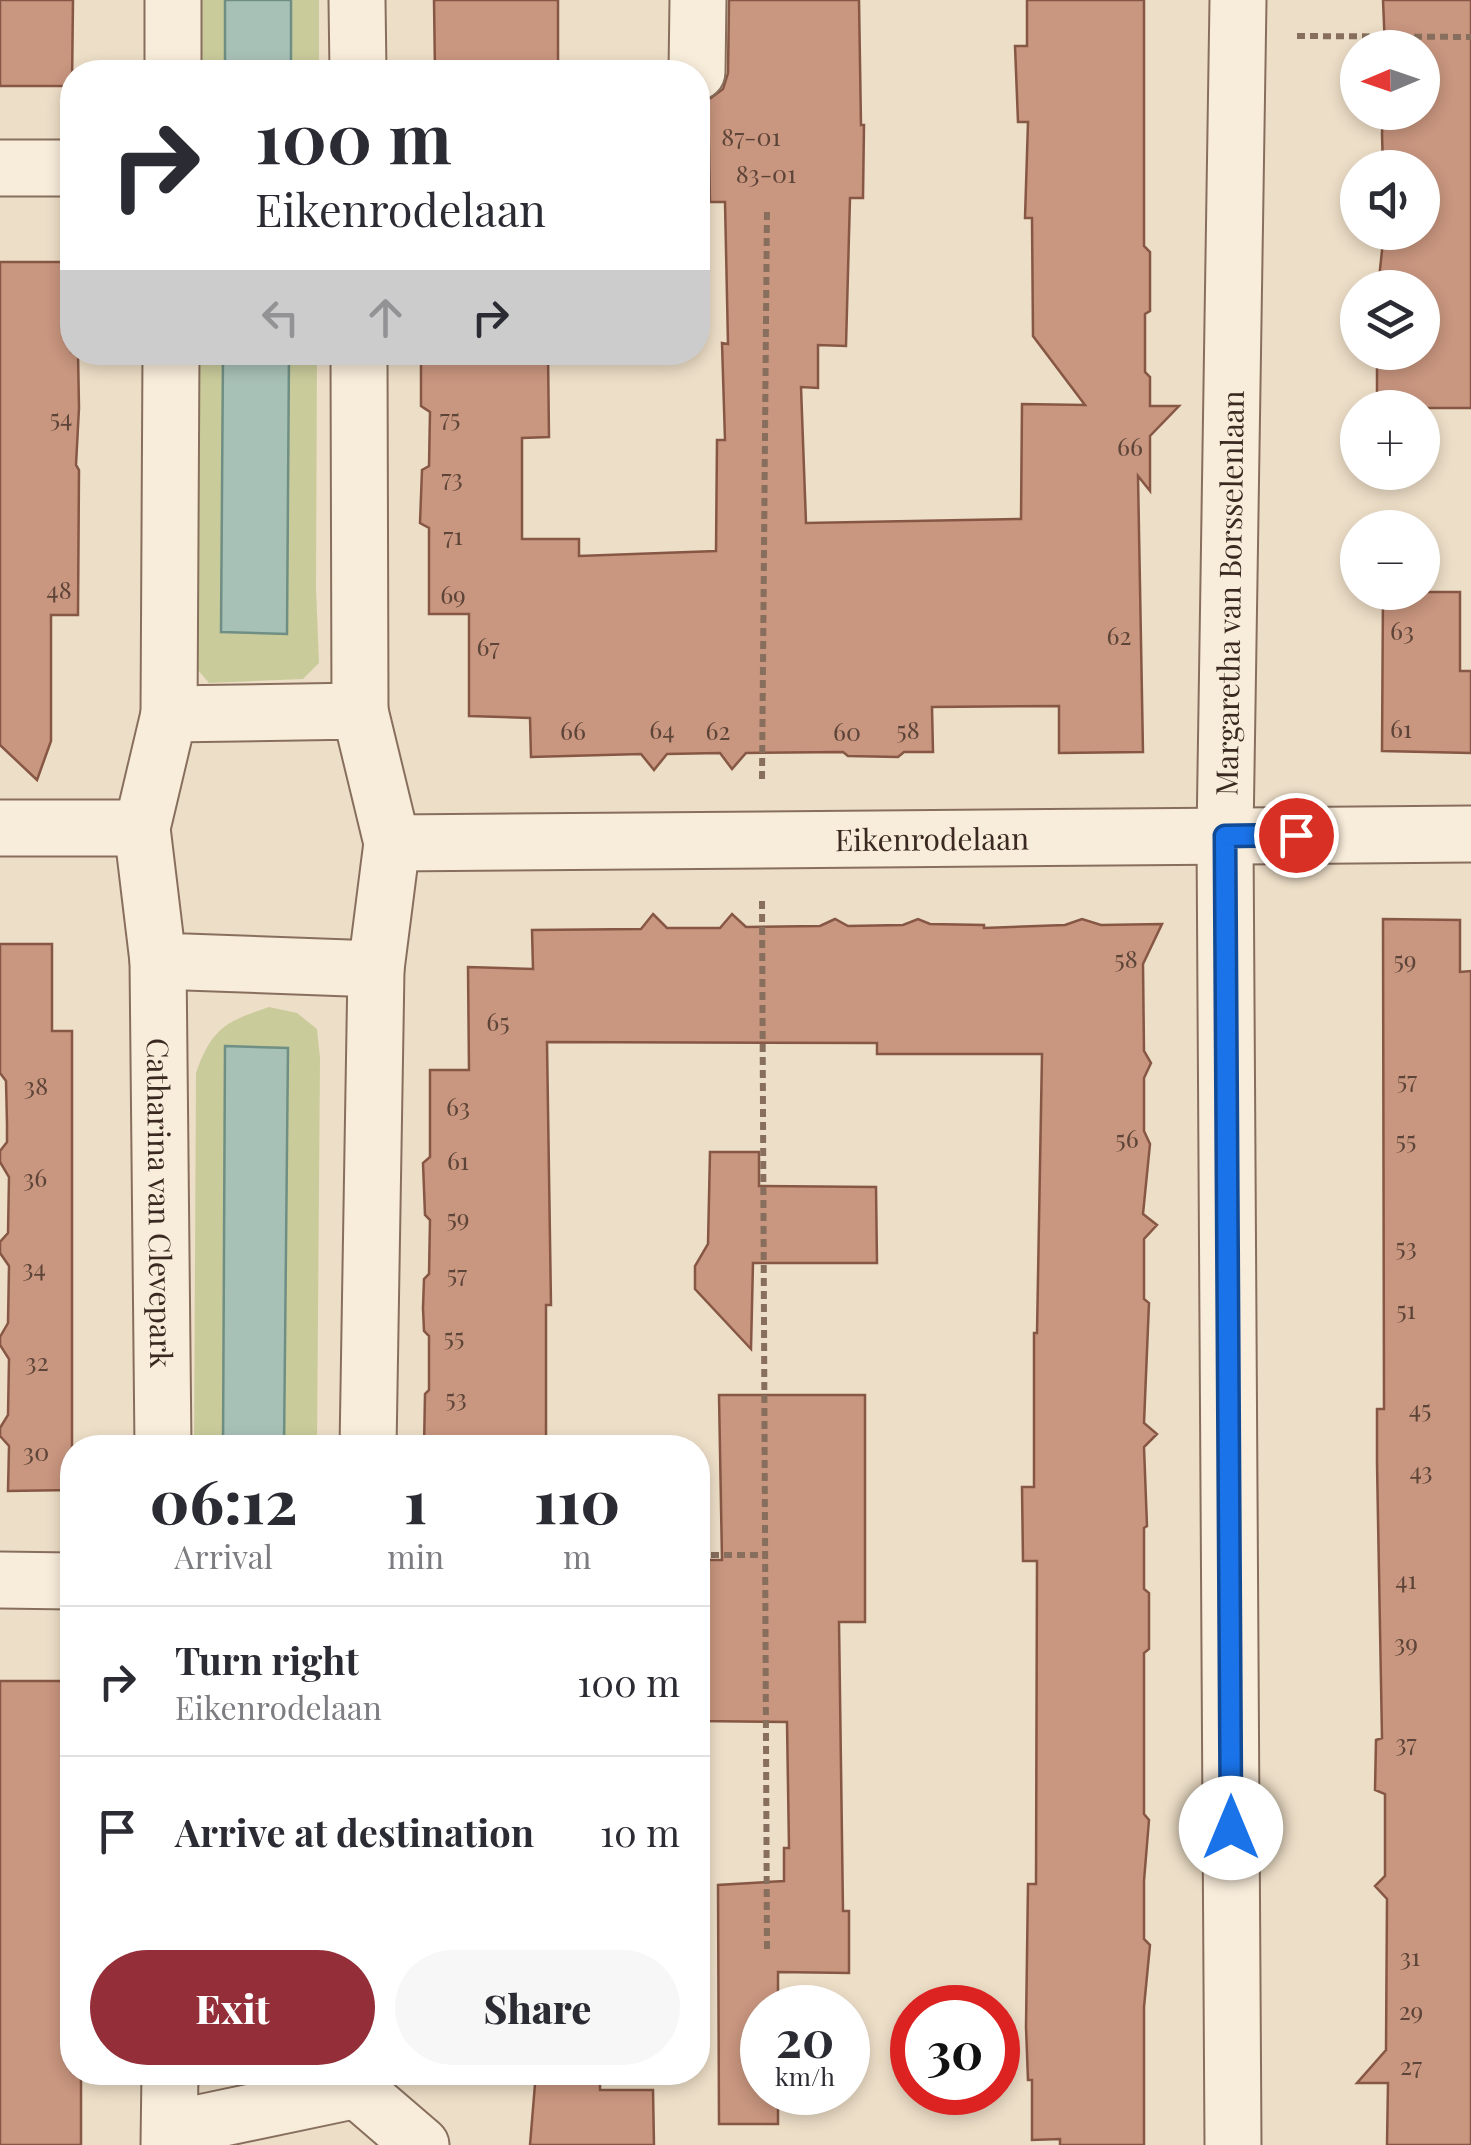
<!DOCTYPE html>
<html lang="en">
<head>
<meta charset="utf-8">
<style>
	body { margin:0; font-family:"Playfair Display",serif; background:#f7f7f7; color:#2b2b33; height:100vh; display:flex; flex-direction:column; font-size:38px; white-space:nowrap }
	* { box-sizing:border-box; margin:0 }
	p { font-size:32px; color:#7c7c81 }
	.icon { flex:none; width:55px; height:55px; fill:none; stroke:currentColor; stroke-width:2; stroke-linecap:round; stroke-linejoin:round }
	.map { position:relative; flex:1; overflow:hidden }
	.side { position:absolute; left:60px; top:1435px; width:650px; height:650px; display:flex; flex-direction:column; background:#fff; border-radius:40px; box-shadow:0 5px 15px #0003 }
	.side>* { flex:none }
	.top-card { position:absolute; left:60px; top:60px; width:650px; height:305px; border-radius:40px; box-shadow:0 5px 15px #0003; background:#fff; color:#2b2b33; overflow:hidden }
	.needle { width:65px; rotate:268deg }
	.buttons { position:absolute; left:1340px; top:30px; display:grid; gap:20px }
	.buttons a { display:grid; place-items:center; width:100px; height:100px; border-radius:50%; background:#fff; box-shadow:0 5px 15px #0003; font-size:50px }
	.speed { position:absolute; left:740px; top:1985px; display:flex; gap:20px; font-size:50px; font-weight:700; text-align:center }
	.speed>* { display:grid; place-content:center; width:130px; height:130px; border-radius:50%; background:#fff; box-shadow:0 5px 15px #0003; line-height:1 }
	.speed small { font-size:25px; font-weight:400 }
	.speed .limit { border:15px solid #d22; background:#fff; color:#111 }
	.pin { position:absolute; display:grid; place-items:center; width:85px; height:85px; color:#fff; margin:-42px; border:5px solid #fff; border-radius:50%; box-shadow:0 2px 10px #0007 }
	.me { position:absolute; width:110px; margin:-55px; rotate:0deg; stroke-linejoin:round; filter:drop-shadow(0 0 8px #0008) }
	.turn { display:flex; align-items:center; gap:35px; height:210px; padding:0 30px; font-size:45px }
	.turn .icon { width:130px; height:130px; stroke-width:2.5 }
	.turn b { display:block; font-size:70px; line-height:85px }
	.lanes { display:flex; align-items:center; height:95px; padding:0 30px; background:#0003; justify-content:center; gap:50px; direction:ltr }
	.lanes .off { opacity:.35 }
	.eta { display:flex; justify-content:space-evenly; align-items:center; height:170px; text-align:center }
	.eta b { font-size:60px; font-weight:800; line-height:70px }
	.action { display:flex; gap:20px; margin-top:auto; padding:20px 30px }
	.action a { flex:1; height:115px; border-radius:60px; background:#942f3a; color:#fff; font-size:40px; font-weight:800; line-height:115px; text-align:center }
	.action a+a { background:#f7f7f7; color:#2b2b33 }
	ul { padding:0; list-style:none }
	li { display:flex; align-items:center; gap:30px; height:150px; padding:0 30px; border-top:2px solid #e1e1e2 }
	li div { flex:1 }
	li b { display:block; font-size:38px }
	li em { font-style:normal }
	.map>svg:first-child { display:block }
	.green { fill:#cacb9b }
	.water { fill:#a8c1b7; stroke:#6f8f84; stroke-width:2.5 }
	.building { fill:#c9967f; stroke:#865744; stroke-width:2.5 }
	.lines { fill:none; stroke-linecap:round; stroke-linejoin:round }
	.minor-casing { stroke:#886f5d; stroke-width:59 }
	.path { stroke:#886f5d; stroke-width:6; stroke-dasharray:8 5; stroke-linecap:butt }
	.minor { stroke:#f8ecda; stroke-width:55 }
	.route-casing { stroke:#114b97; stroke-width:25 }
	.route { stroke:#1a73e8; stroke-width:18 }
	.labels { text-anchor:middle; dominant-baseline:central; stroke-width:10; stroke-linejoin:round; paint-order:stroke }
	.number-label { font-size:25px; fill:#5d4438 }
	.street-label { font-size:30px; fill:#392920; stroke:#f4e9d6 }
</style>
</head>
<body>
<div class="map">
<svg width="1471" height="2145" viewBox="0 0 1471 2145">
	<rect width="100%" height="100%" fill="#eddec7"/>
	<!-- green -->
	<path class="green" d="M 194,0 L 225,0 L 225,72 L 193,72 Z
		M 291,0 L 319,0 L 319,72 L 291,72 Z
		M 190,353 L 223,353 L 221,632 L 286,634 L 289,353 L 317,353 L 316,588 L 319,663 L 303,679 L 209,683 L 191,662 Z
		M 269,1007 L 297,1013 L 317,1029 L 320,1058 L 317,1447 L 284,1447 L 288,1049 L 225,1047 L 223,1447 L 194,1448 L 196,1073 C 212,1028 225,1022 269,1007 Z"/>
	<!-- water -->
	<path class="water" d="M 225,0 L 291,0 L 291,72 L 225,72 Z
		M 223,353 L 289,353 L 287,634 L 221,632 Z
		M 225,1046 L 288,1048 L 284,1447 L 223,1447 Z"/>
	<!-- building -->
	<path class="building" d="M 0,0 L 73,0 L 72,86 L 0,86 Z
		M 434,0 L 558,0 L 558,72 L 435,72 Z
		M 729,0 L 859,0 L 861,125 L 864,125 L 863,198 L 850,198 L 846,346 L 818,345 L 818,388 L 801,387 L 806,523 L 1021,519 L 1022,404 L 1085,405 L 1033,336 L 1032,218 L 1025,218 L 1028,122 L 1018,122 L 1015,46 L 1027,46 L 1027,0 L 1144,0 L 1144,246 L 1150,252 L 1150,311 L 1145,314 L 1145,372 L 1150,377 L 1150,406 L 1179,406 L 1150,436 L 1150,491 L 1138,476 L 1143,752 L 1059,753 L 1059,706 L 932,707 L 933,752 L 904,752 L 898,757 L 848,756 L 843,752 L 746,753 L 732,769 L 720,753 L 667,754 L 654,770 L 641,754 L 531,757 L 530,718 L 469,716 L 469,614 L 429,614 L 429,528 L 420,523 L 422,470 L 429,466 L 430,412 L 421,406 L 421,352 L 548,352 L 549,437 L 522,438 L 522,539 L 579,539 L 579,556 L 716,551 L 717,440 L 725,440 L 722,343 L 728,344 L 725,202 L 710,202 L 708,100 L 723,89 L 728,73 Z
		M 1383,0 L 1471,0 L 1471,408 L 1377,408 L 1377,352 L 1422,352 L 1422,288 L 1378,288 L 1384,232 L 1422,232 L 1422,168 L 1383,168 L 1382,134 L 1383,112 L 1422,112 L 1422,48 L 1385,48 Z
		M 0,262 L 72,262 L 72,352 L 78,352 L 79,408 L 76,465 L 79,470 L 78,615 L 51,615 L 51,741 L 37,780 L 0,745 Z
		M 1383,592 L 1460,592 L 1460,671 L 1471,671 L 1471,753 L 1382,751 Z
		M 653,914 L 667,928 L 720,928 L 732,914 L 746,927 L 820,926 L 835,919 L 848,926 L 903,925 L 918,919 L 930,924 L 984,925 L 984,928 L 1065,925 L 1082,919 L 1101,925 L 1162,924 L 1143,964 L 1144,1051 L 1151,1063 L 1144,1078 L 1144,1131 L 1150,1144 L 1143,1214 L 1157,1225 L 1144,1239 L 1144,1299 L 1149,1303 L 1144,1423 L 1157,1434 L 1144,1447 L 1147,1526 L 1144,1528 L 1144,1589 L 1149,1593 L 1149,1649 L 1144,1653 L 1144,1814 L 1149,1820 L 1144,1881 L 1144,1939 L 1150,1945 L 1144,2007 L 1144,2145 L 1060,2145 L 1060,2139 L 1032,2140 L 1032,2080 L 1028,2080 L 1026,2027 L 1028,1884 L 1036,1884 L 1037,1561 L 1023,1561 L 1022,1487 L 1034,1487 L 1034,1333 L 1037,1333 L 1042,1054 L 877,1054 L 877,1043 L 547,1042 L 551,1305 L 546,1305 L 546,1448 L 424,1448 L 425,1394 L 429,1390 L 429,1336 L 424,1331 L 423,1308 L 424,1279 L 429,1274 L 430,1220 L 425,1215 L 423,1163 L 430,1157 L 430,1070 L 469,1070 L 468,967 L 533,969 L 532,930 L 641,929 Z
		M 1383,919 L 1460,920 L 1460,972 L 1471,971 L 1471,2145 L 1387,2145 L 1388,2083 L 1357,2083 L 1386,2050 L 1387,1899 L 1375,1886 L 1385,1876 L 1385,1794 L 1375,1790 L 1376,1740 L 1382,1738 L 1377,1463 L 1377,1409 L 1384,1409 Z
		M 0,944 L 52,944 L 52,1031 L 72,1031 L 72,1490 L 8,1491 L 9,1446 L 0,1436 L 0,1428 L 8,1415 L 9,1359 L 0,1345 L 0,1337 L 8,1323 L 9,1266 L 0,1253 L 0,1242 L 8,1233 L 9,1177 L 0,1162 L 0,1151 L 7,1142 L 7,1124 L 6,1081 L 0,1073 Z
		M 710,1152 L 759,1152 L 759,1186 L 876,1187 L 877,1263 L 753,1263 L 751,1349 L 695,1289 L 695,1266 L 708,1244 Z
		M 719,1395 L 865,1395 L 865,1622 L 839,1622 L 843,1911 L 849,1911 L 849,1973 L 778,1972 L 778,2008 L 762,2008 L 762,2092 L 778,2092 L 778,2124 L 719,2124 L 718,1885 L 784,1881 L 784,1848 L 789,1848 L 787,1722 L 698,1721 L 698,1641 L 703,1641 L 702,1560 L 722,1560 Z
		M 0,1681 L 72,1681 L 72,2072 L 81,2072 L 81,2145 L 0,2145 Z
		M 536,2072 L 600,2072 L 600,2090 L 653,2090 L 654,2145 L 530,2145 Z"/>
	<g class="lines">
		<!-- minor casing -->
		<g class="minor-casing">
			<g id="minor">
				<path d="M 357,0 L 358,72"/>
				<path d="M 173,72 L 173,0"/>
				<path d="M 697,72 L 698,0"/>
				<path d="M 0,168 L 72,168"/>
				<path d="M 359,352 L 360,711"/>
				<path d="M 360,711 L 392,843 L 376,969 L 158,961 L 142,828 L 169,714 Z"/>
				<path d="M 169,714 L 171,352"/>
				<path d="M 0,828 L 142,828"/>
				<path id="s1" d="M 392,843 L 1471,834"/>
				<path id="s2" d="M 158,961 L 163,1448"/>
				<path d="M 368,1448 L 376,969"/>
				<path d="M 0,1580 L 72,1581"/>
				<path d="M 358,2072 L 357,2090 L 421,2145"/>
				<path d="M 171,2129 L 357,2090"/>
				<path d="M 169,2145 L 170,2072"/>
				<path id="s3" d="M 1233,2145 L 1225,835 L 1238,0"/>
			</g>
		</g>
		<!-- path -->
		<path class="path" d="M 1297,36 L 1471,37
			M 762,779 L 767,207
			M 762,901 L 767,1950
			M 698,1555 L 765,1555"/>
		<!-- minor -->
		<use href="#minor" class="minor"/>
	</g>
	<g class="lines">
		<!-- route casing -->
		<g class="route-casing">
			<path id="route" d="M 1231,1828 L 1225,836 L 1296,835"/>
		</g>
		<!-- route -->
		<use href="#route" class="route"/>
	</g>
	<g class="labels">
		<!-- number labels -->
		<g class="number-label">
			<text x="751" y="135">87-01</text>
			<text x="766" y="172">83-01</text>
			<text x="61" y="416">54</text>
			<text x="450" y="416">75</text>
			<text x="1130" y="445">66</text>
			<text x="452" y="476">73</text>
			<text x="453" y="534">71</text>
			<text x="59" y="588">48</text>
			<text x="453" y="593">69</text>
			<text x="1402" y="629">63</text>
			<text x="1119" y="634">62</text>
			<text x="488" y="645">67</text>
			<text x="1401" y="727">61</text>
			<text x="662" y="728">64</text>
			<text x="908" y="728">58</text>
			<text x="573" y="729">66</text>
			<text x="718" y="729">62</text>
			<text x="847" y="730">60</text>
			<text x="1126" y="957">58</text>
			<text x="1405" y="958">59</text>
			<text x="498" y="1020">65</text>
			<text x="1407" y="1078">57</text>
			<text x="36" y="1084">38</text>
			<text x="458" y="1105">63</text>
			<text x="1127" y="1137">56</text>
			<text x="1406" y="1138">55</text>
			<text x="458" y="1159">61</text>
			<text x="35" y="1176">36</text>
			<text x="458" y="1216">59</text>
			<text x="1406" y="1245">53</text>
			<text x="34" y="1266">34</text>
			<text x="457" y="1272">57</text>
			<text x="1406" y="1308">51</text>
			<text x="454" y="1335">55</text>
			<text x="37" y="1360">32</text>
			<text x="456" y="1396">53</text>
			<text x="1420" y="1407">45</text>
			<text x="36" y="1450">30</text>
			<text x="1421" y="1469">43</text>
			<text x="1406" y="1578">41</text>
			<text x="1406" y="1641">39</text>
			<text x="1406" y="1741">37</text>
			<text x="1410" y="1955">31</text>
			<text x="1411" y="2009">29</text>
			<text x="1411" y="2064">27</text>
		</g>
		<!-- street labels -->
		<g class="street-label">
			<text stroke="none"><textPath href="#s3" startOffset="1552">Margaretha van Borsselenlaan</textPath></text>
			<text stroke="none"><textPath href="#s1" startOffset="540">Eikenrodelaan</textPath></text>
			<text stroke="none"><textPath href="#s2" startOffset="242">Catharina van Clevepark</textPath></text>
		</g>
	</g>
</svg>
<div class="buttons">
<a><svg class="needle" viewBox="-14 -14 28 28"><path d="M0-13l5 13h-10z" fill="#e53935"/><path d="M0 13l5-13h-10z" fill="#7c7c81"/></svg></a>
<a><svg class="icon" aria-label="sound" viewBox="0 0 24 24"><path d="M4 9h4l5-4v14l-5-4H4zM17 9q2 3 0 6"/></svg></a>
<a><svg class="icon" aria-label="layers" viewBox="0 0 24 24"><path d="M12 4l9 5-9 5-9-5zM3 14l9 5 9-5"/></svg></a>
<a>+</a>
<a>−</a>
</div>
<div class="speed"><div>20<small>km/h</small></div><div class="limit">30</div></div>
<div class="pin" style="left:1296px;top:835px;background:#d93025"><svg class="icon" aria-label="arrive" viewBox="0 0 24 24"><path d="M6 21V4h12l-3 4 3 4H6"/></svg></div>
<svg class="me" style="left:1231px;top:1828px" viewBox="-20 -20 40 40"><circle r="19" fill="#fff"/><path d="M0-13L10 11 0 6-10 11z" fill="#1a73e8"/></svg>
<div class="top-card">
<div class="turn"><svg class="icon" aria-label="right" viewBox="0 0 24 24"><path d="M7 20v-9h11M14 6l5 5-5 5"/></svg><div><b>100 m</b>Eikenrodelaan</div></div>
<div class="lanes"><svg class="icon off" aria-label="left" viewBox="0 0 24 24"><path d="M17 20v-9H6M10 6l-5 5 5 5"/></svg><svg class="icon off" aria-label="ahead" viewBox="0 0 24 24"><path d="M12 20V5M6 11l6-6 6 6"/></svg><svg class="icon" aria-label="right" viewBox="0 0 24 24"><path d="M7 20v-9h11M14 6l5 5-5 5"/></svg></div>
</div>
<section class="side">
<div class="eta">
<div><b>06:12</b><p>Arrival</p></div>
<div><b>1</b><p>min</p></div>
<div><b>110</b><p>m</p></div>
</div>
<ul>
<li><svg class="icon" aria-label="right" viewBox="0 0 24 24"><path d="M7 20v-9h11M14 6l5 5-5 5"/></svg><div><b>Turn right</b><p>Eikenrodelaan</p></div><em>100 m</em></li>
<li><svg class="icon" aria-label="arrive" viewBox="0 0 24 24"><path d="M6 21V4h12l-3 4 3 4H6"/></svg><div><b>Arrive at destination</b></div><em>10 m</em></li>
</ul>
<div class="action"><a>Exit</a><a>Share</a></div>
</section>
</div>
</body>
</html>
